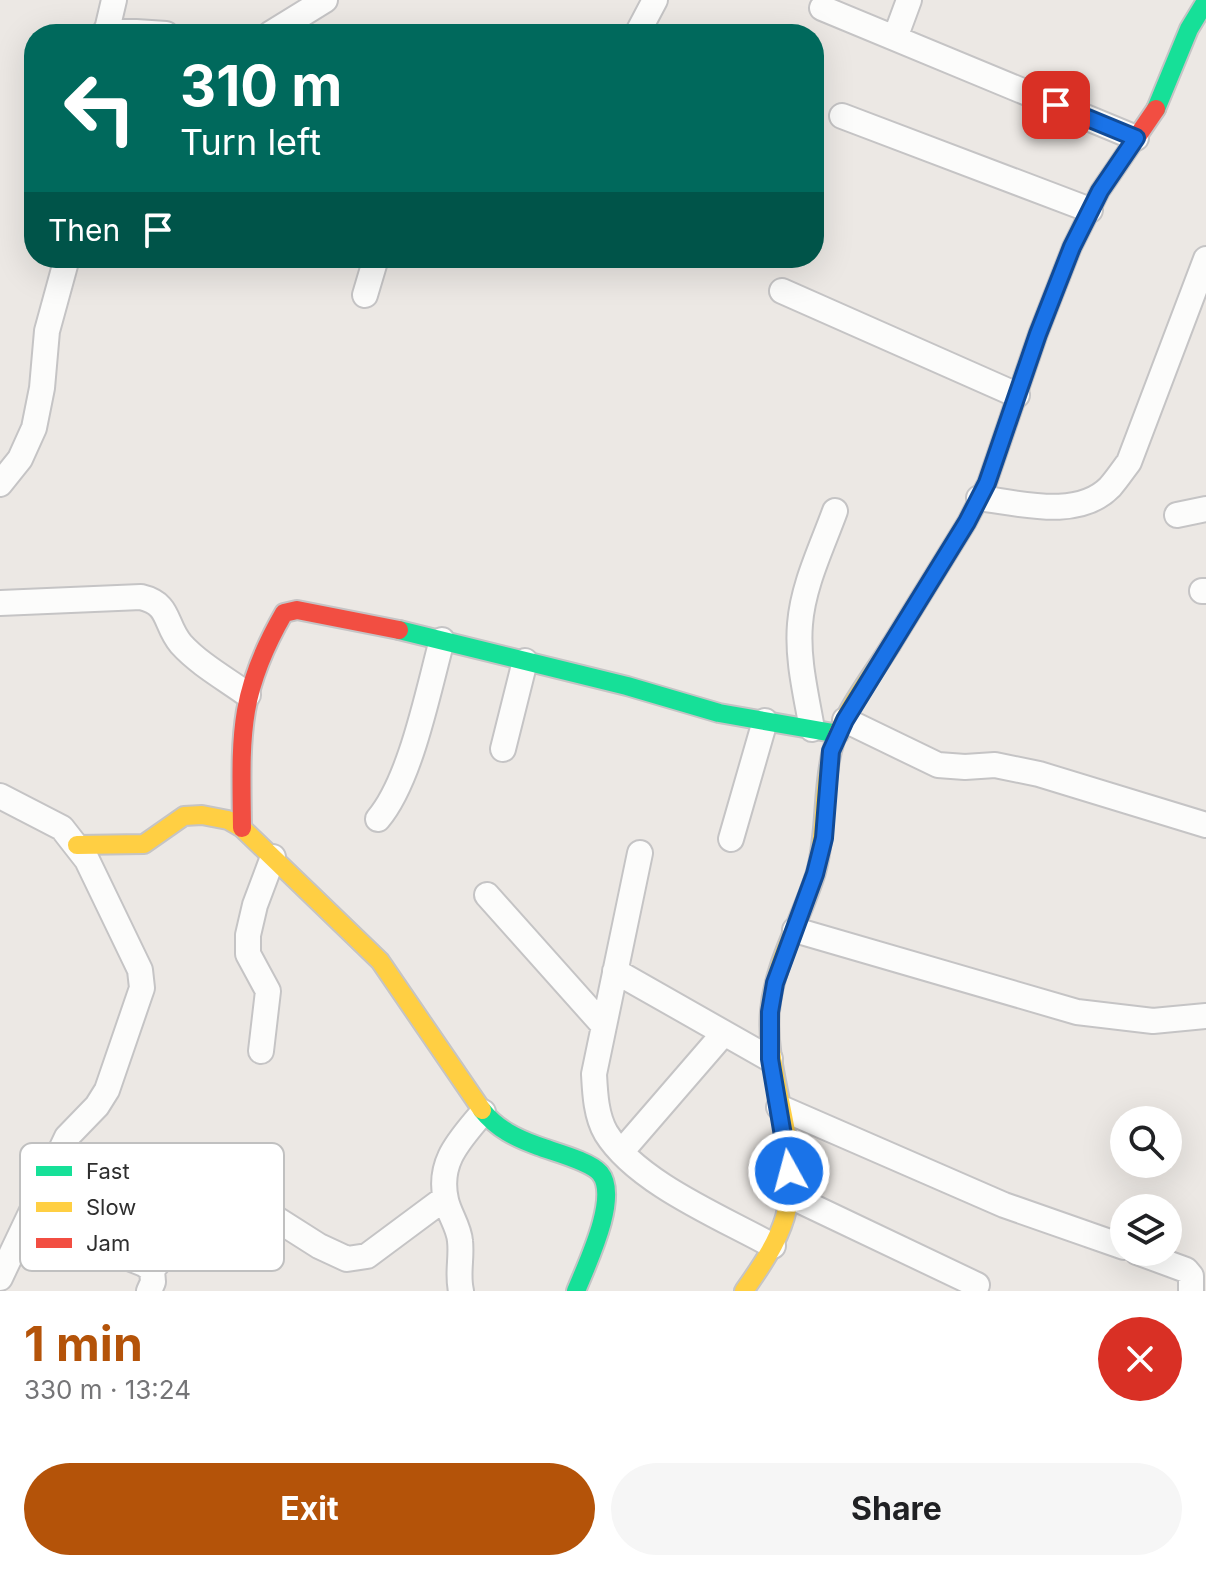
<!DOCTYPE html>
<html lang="en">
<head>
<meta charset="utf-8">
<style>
	body { margin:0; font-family:Inter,sans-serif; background:#f6f6f6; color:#202124; height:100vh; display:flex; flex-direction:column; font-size:30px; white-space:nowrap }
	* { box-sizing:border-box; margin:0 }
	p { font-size:26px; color:#757577 }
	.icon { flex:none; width:44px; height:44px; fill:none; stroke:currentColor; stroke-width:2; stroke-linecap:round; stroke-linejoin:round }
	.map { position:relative; height:1291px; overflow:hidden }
	.panel { display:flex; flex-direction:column; background:#fff; flex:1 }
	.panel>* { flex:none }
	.banner { position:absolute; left:24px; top:24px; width:800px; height:244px; border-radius:32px; box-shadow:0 8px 32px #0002; background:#00695c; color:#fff; overflow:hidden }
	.fabs { position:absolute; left:1110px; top:1106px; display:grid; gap:16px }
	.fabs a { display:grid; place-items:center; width:72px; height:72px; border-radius:50%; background:#fff; box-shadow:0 8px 32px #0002; font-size:40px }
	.pin { position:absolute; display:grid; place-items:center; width:68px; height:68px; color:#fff; margin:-34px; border-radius:16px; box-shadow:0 4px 12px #0006 }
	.me { position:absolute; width:88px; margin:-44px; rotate:353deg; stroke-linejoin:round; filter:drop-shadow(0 0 6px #0008) }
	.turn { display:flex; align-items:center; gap:28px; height:168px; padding:0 24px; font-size:36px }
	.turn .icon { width:104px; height:104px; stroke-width:2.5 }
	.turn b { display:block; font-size:56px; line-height:68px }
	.then { display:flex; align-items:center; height:76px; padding:0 24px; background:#0003; gap:16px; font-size:30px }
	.round { display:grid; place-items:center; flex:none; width:84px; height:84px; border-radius:42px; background:#f6f6f6 }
	.headline { display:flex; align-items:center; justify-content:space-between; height:136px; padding:0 24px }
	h1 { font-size:48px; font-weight:700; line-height:60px; color:#b45309 }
	.action { display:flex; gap:16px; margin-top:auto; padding:16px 24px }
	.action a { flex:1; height:92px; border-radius:48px; background:#b45309; color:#fff; font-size:32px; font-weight:700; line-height:92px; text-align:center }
	.action a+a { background:#f6f6f6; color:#202124 }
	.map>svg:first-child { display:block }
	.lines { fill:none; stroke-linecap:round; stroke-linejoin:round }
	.street-casing { stroke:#c5c4c5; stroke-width:28 }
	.fast-casing { stroke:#c5c4c5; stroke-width:22 }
	.slow-casing { stroke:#c5c4c5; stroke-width:22 }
	.jam-casing { stroke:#c5c4c5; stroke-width:22 }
	.street { stroke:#fcfcfb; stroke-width:24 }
	.fast { stroke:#16e098; stroke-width:18 }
	.slow { stroke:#ffcf43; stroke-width:18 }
	.jam { stroke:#f24e42; stroke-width:18 }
	.route-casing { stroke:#114b97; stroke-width:20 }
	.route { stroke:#1a73e8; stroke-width:14 }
	.key { fill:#fff; stroke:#c0c0c0; stroke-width:2 }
	.key-label { font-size:22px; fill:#2e2e2e }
</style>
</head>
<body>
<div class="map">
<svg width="1206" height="1291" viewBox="0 0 1206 1291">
	<rect width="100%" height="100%" fill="#ece8e4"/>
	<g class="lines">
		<!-- street casing -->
		<g class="street-casing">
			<path id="street" d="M 822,8 L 1136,138
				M 106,30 L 166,34
				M 106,34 L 114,0
				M 270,34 L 325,0
				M 637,34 L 655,0
				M 895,38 L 909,0
				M 842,116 L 1090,210
				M 782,291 L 1017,395
				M 365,295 L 376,258
				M 0,484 L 20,459 L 34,428 L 42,388 L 47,331 L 67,258
				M 979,498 C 1019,503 1078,520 1110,487 C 1117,479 1123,470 1129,462 L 1206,259
				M 1177,515 L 1206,509
				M 1202,591 L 1206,591
				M 0,603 L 141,597 C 171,604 164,624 181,644 C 199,664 226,679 248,695
				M 845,720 L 938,765 L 965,767 L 995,765 L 1039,774 L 1206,825
				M 812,729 C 806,694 797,659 800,624 C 803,585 822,547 835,511
				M 503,749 L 525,661
				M 0,796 L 62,828 L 87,860 L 140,970 L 142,988 L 107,1090 L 97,1106 L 67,1137 L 0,1278
				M 378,819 C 411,780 428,691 442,640
				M 731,839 L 765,721
				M 640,853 L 594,1074 C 595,1093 596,1116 606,1133 C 637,1183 723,1218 773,1246
				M 487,895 L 604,1026
				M 795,930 L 1077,1012 L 1153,1021 L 1206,1016
				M 615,971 L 770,1059
				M 261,1051 L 268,991 L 248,954 L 248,935 L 255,905 L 273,857
				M 779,1107 L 1004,1205 L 1124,1247
				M 622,1151 L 724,1033
				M 788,1195 L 977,1285
				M 30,1219 L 144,1264 L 152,1270 L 153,1282 L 149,1291
				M 1137,1252 L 1186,1270 L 1191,1276 L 1191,1291
				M 152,1270 L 213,1195 L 224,1190 L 234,1192 L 319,1246 L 347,1259 L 367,1256 L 445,1198
				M 461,1291 C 457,1274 462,1258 460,1241 C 459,1227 449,1214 446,1200 C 437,1161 461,1139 483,1112"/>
		</g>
		<!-- fast casing -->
		<g class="fast-casing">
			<path id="fast" d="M 1156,109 L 1189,29 L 1206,1
				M 399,630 L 627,686 L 719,713 L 839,734
				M 482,1110 C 497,1129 516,1138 538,1146 C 554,1152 590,1161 600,1173 C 620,1197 586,1266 576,1291"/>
		</g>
		<!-- slow casing -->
		<g class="slow-casing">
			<path id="slow" d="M 77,845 L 144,844 L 184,816 L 202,815 L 228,820 L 242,828 L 380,961 L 482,1110
				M 744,1291 C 760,1268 777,1244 785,1217 C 805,1149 764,1079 770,1011 C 774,962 802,919 816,872 C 827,832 822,791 832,751 C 840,716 872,676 891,645"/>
		</g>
		<!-- jam casing -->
		<g class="jam-casing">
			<path id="jam" d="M 891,645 L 967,522 L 987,483 L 1038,334 L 1072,247 L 1100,191 L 1156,109
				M 242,828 C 241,738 237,694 284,613 L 297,610 L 399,630"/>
		</g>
		<!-- street -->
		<use href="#street" class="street"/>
		<!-- fast -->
		<use href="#fast" class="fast"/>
		<!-- slow -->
		<use href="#slow" class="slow"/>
		<!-- jam -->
		<use href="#jam" class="jam"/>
	</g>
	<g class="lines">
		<!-- route casing -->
		<g class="route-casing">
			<path id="route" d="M 789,1171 L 770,1059 L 770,1012 L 775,983 L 815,874 L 824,838 L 831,751 L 845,720 L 967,522 L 987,483 L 1038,334 L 1072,247 L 1100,191 L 1136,138 L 1056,105"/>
		</g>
		<!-- route -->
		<use href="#route" class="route"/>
	</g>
	<!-- legend -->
	<rect x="20" y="1143" width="264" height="128" rx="12" class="key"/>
	<rect x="36" y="1166" width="36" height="10" fill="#16e098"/>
	<rect x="36" y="1202" width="36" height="10" fill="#ffcf43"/>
	<rect x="36" y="1238" width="36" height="10" fill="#f24e42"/>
	<g class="key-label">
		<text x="86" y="1179">Fast</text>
		<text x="86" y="1215">Slow</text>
		<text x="86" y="1251">Jam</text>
	</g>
</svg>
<div class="fabs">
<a><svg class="icon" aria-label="search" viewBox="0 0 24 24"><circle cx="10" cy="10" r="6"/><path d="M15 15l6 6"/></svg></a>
<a><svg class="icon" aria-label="layers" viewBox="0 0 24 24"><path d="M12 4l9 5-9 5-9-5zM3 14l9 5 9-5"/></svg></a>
</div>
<div class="pin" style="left:1056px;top:105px;background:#d93025"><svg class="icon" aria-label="arrive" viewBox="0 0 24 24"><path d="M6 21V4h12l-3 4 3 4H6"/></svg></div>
<svg class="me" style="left:789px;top:1171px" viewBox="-20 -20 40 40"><circle r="17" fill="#1a73e8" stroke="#fff" stroke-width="3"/><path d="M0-11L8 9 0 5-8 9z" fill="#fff"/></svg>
<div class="banner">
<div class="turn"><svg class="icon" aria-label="left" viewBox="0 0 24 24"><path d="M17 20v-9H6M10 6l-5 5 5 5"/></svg><div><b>310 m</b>Turn left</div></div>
<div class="then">Then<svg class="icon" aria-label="arrive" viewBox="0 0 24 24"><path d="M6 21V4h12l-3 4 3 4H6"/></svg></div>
</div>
</div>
<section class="panel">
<div class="headline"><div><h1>1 min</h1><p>330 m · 13:24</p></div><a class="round" style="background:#d93025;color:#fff"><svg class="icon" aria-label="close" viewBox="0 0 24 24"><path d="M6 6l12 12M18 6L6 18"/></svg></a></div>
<div class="action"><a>Exit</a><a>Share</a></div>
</section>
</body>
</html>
